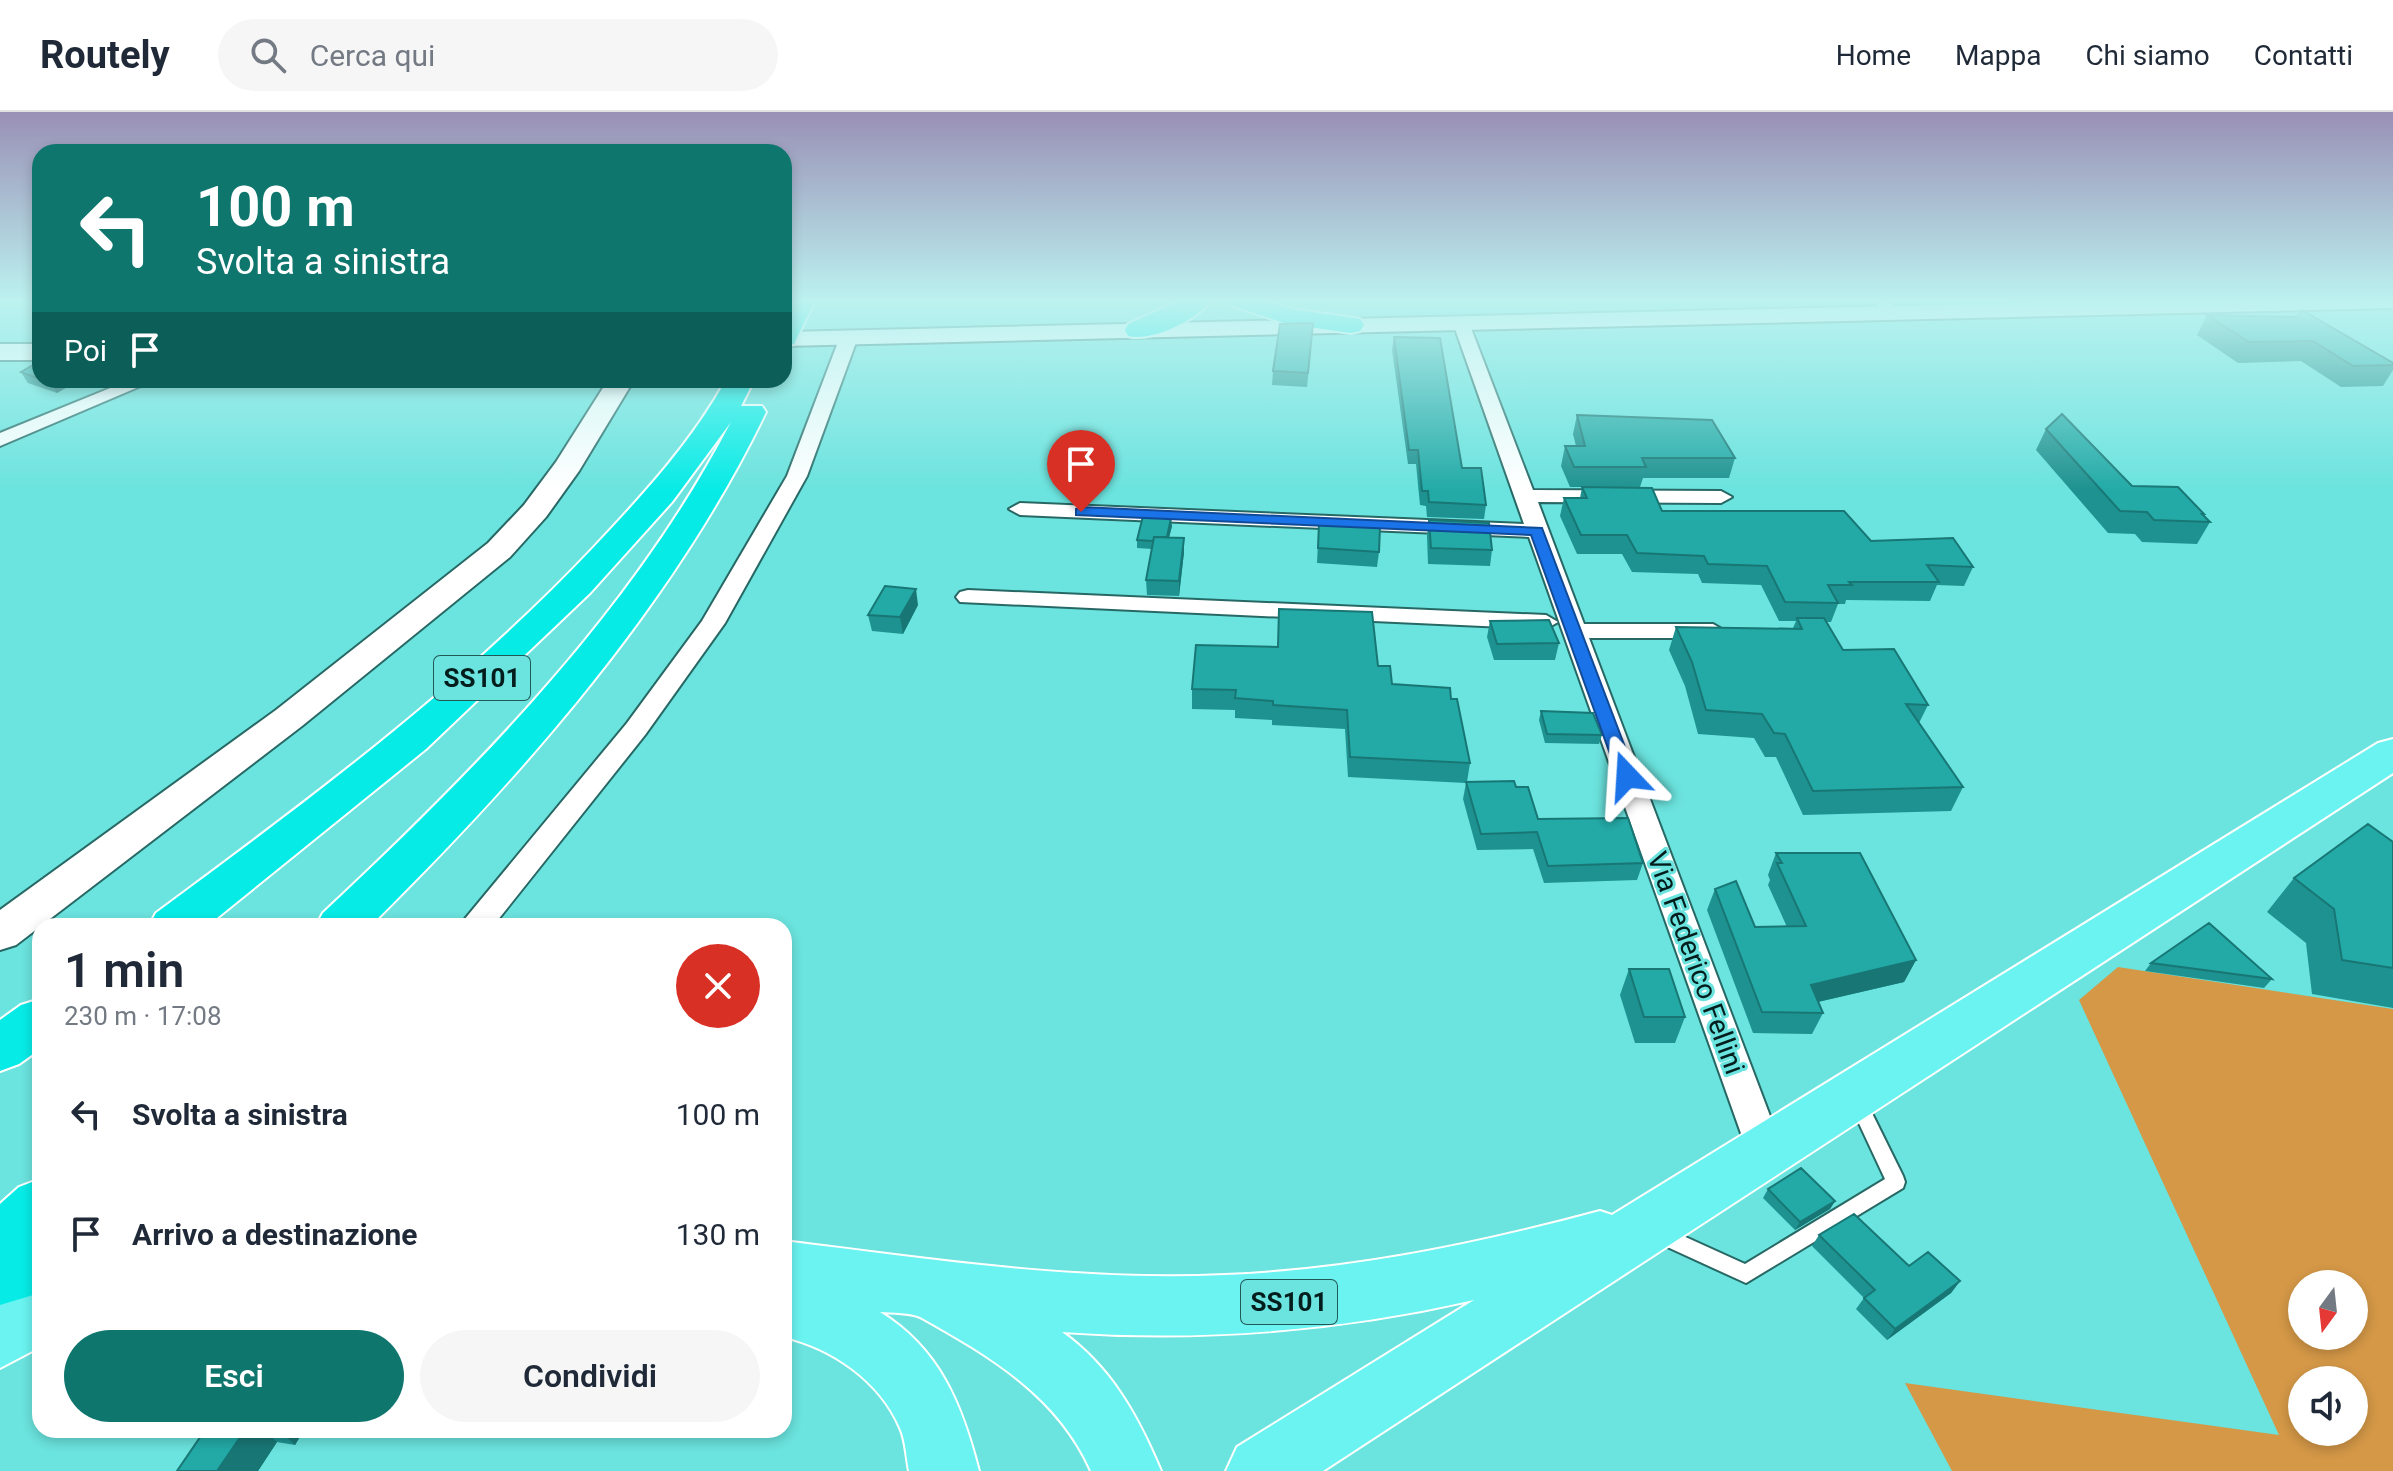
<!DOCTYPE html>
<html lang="it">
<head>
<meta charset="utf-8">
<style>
	body { margin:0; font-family:Roboto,sans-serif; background:#f6f6f7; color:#1f2937; height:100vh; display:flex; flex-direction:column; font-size:30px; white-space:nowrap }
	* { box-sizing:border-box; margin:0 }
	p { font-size:26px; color:#747a83 }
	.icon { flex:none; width:44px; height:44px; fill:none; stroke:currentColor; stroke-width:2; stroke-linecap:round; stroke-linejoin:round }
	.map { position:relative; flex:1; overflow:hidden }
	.sheet { position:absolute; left:32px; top:806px; width:760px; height:520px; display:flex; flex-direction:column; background:#fff; border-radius:24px; box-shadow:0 4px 12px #0003 }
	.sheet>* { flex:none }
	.top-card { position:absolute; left:32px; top:32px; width:760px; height:244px; border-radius:24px; box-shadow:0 4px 12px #0003; background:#0f766e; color:#fff; overflow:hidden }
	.needle { width:52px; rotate:195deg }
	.fabs { position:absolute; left:2288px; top:1158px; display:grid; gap:16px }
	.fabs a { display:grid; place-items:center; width:80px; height:80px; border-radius:50%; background:#fff; box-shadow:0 4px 12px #0003; font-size:40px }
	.pin { position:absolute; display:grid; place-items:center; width:68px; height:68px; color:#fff; margin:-82px -34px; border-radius:50% 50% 50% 0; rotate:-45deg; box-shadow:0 0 8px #0007 }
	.pin .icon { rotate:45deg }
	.me { position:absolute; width:88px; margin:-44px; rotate:340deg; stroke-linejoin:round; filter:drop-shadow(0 0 6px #0008) }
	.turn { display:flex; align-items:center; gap:28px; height:168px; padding:0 32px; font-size:36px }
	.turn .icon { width:104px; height:104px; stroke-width:2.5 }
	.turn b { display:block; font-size:56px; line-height:68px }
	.then { display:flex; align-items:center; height:76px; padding:0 32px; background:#0003; gap:16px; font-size:30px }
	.round { display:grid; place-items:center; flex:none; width:84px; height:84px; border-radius:42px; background:#f6f6f7 }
	.headline { display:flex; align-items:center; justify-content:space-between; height:136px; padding:0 32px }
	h1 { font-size:48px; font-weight:600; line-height:60px }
	.button { display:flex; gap:16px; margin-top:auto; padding:16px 32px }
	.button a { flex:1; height:92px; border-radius:48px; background:#0f766e; color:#fff; font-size:32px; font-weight:600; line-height:92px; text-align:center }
	.button a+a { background:#f6f6f7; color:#1f2937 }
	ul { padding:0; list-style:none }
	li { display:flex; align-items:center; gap:24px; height:120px; padding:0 32px }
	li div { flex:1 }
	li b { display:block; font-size:30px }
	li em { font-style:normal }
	header { display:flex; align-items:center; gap:48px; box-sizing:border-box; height:112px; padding:0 40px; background:#fff; border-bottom:2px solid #e0e1e3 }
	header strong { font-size:38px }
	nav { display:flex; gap:44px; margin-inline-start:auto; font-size:28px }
	.search { width:560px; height:72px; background:#f6f6f7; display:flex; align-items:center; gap:20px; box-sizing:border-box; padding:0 28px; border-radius:44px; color:#747a83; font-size:30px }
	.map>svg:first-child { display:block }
	.built { fill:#4ed9d5 }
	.green { fill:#d49847; fill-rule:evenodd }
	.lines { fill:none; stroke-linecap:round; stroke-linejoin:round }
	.lane-casing { stroke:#276865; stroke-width:4 }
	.street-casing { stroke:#276865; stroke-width:4 }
	.secondary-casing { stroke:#276865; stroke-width:4 }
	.primary-casing { stroke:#fff; stroke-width:4 }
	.highway-casing { stroke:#fff; stroke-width:4 }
	.lane { fill:#fff; fill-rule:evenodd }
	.street { fill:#fff; fill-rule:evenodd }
	.secondary { fill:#fff; fill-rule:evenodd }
	.primary { fill:#6af3f0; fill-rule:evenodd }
	.highway { fill:#07ebe6; fill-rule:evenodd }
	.wall { fill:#1e9290 }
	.shaded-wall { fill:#187775 }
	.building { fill:#23aaa7; stroke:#187775; stroke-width:2 }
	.route { fill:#1a73e8; stroke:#114b97; stroke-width:2 }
	.labels { text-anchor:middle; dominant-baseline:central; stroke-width:6; stroke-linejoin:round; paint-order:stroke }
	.shield { fill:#6be3de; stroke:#225856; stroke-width:2 }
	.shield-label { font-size:26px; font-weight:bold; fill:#031d1c }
	.street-label { font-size:28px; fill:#031d1c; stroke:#6be3de }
</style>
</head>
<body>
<header>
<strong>Routely</strong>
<div class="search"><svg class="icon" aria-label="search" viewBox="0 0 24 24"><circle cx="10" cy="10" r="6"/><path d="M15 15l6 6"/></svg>Cerca qui</div>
<nav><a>Home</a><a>Mappa</a><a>Chi siamo</a><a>Contatti</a></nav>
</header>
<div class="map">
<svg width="2393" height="1359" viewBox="0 0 2393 1359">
	<rect width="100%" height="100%" fill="#6be3de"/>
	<!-- built -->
	<path class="built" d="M 1656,188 L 1871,188 L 1876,192 L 1663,196 Z"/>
	<!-- green -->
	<path class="green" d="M 2118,855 L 2393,897 L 2393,1359 L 1952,1359 L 1905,1271 L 2279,1323 L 2079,888 ZM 2302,1172 L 2354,1172 L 2354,1224 L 2302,1224 ZM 2302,1268 L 2354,1268 L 2354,1320 L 2302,1320 Z"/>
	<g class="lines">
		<!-- lane casing -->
		<g class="lane-casing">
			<path id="lane" d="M 1858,983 L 1864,985 L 1903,1064 L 1905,1070 L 1903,1076 L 1746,1171 L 1652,1128 L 1649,1122 L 1652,1116 L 1659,1113 L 1745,1152 L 1885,1067 L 1849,990 L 1852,985 Z"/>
		</g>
		<!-- street casing -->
		<g class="street-casing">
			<path id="street" d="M 1871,188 L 1888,188 L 1902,201 L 1894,206 Z
				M 1461,206 L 1469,211 L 1533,378 L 1721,379 L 1732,385 L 1721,391 L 1538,390 L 1584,512 L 1713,512 L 1725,519 L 1713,526 L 1589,526 L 1784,1041 L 1779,1052 L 1766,1057 L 1753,1052 L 1748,1041 L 1529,425 L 1020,403 L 1009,397 L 1020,391 L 1524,412 L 1453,211 Z
				M 849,220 L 858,225 L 807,364 L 725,511 L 645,623 L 493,814 L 459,814 L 627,611 L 702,509 L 787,364 L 840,225 Z
				M 130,268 L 155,268 L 0,334 L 0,321 Z
				M 968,478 L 1546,503 L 1558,510 L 1546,517 L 960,490 L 956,485 L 960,480 Z"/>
		</g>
		<!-- secondary casing -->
		<g class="secondary-casing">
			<path id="secondary" d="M 2154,188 L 2393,188 L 2393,196 L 784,234 L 784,220 Z
				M 0,232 L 40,232 L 40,248 L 0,248 Z
				M 608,268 L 634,268 L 579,359 L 546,405 L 510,445 L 302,614 L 16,833 L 0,838 L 0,798 L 276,598 L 488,431 L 524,393 L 556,350 Z"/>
		</g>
		<!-- primary casing -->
		<g class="primary-casing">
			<path id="primary" d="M 2393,627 L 2393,661 L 1323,1359 L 1226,1359 L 1237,1335 L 1474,1188 C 1338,1219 1202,1230 1062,1220 C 1111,1255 1138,1304 1161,1359 L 1091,1359 C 1058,1284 990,1244 922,1206 C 912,1200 891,1201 880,1200 C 940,1237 962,1293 979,1359 L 909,1359 C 906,1345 906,1329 900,1316 C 880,1269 832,1236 784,1225 L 784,1129 C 930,1147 1077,1170 1225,1163 C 1352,1158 1477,1132 1600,1099 L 1612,1103 L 2378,631 Z
				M 40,1168 L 40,1235 L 0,1256 L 0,1188 Z"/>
		</g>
		<!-- highway casing -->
		<g class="highway-casing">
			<path id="highway" d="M 789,188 L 815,188 L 794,232 L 784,234 L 784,198 Z
				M 1182,188 L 1211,188 C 1197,208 1152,230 1128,224 L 1125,218 L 1128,212 Z
				M 1227,188 L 1264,188 L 1291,197 L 1360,207 L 1364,213 L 1360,219 L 1351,221 L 1287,212 L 1231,193 Z
				M 726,268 L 754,268 L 741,294 L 762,294 L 766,300 C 673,493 522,664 370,814 L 316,814 L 323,801 C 477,657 633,499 731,310 L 672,390 L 590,481 L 426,637 L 207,814 L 149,814 L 156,801 C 309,688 463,574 594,435 C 643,383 691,331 726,268 Z
				M 40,887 L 40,937 L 19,952 L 0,959 L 0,908 L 21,893 Z
				M 40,1067 L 40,1181 L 0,1193 L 0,1092 L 19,1075 Z"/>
		</g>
		<!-- lane -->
		<use href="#lane" class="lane"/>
		<!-- street -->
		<use href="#street" class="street"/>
		<!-- secondary -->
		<use href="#secondary" class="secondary"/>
		<!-- primary -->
		<use href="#primary" class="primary"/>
		<!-- highway -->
		<use href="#highway" class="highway"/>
	</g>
	<!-- wall -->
	<path class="wall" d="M 2207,203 L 2297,205 L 2393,251 L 2393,258 L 2383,274 L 2341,275 L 2301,249 L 2238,251 L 2197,223 Z
		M 1312,225 L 1307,275 L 1272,273 L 1273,259 Z
		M 1394,225 L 1462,356 L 1486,393 L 1484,407 L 1427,405 L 1426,394 L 1420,393 L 1416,352 L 1408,352 L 1392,238 Z
		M 40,249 L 40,268 L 79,268 L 57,281 L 28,271 L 21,260 Z
		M 1577,303 L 1735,346 L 1729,366 L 1643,366 L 1640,375 L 1662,399 L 1871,429 L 1973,455 L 1964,474 L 1937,473 L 1930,489 L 1846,488 L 1845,492 L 1838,492 L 1831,510 L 1826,510 L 1843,538 L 1928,593 L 1919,611 L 1963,675 L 1951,699 L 1803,703 L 1776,645 L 1765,645 L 1754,626 L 1698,622 L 1685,574 L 1669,538 L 1676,515 L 1793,516 L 1796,509 L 1779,509 L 1761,473 L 1702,471 L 1698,462 L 1632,460 L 1622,442 L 1577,442 L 1560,404 L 1564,386 L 1580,386 L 1582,375 L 1570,375 L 1561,354 L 1565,334 L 1576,334 L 1573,322 Z
		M 2046,317 L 2132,374 L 2204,402 L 2203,403 L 2210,410 L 2197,432 L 2142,430 L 2135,422 L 2108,421 L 2036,338 Z
		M 1429,408 L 1492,438 L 1490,454 L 1428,452 L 1427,424 Z
		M 1319,411 L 1379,440 L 1377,455 L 1317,451 Z
		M 1172,414 L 1169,426 L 1184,426 L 1184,440 L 1179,484 L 1147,483 L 1146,468 L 1152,437 L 1137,436 L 1137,428 Z
		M 918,493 L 903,522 L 872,519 L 868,503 Z
		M 1490,509 L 1559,531 L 1555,548 L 1494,548 L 1487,525 Z
		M 1378,554 L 1392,572 L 1451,587 L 1470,651 L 1467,670 L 1516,675 L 1538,707 L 1643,751 L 1637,768 L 1544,771 L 1533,737 L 1477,738 L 1463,687 L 1466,671 L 1348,665 L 1345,617 L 1272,613 L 1272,608 L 1235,606 L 1235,598 L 1192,597 L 1192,577 Z
		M 1541,599 L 1602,623 L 1599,632 L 1545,631 L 1539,608 Z
		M 2393,730 L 2393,896 L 2312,882 L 2306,831 L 2267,800 L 2294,766 Z
		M 1776,741 L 1916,848 L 1904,870 L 1818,890 L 1823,901 L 1812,922 L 1753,921 L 1707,798 L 1715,777 L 1755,815 L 1787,815 L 1768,773 L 1770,768 L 1768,763 Z
		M 2151,851 L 2272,867 L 2264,876 L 2145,859 Z
		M 1629,857 L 1685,905 L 1675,931 L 1635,931 L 1620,883 Z
		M 1768,1077 L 1835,1089 L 1830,1097 L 1795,1118 L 1763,1086 Z
		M 1819,1123 L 1909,1154 L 1960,1169 L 1951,1181 L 1887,1228 L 1856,1197 L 1864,1186 L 1812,1134 Z
		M 205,1318 L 304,1318 L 295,1333 L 277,1330 L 258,1359 L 177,1359 Z"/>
	<!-- shaded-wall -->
	<path class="shaded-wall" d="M 54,268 L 79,268 L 57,281 L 50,270 Z
		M 1171,406 L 1172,414 L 1166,437 L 1166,429 Z
		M 1184,426 L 1184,440 L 1179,484 L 1179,469 Z
		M 916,477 L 918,493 L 903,522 L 900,505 Z
		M 1916,848 L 1904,870 L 1800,894 L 1811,873 Z
		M 1835,1089 L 1830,1097 L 1795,1118 L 1800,1110 Z
		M 1960,1169 L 1951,1181 L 1887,1228 L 1895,1217 Z
		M 245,1318 L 264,1318 L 277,1330 L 258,1359 L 217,1359 Z
		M 279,1318 L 304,1318 L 295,1333 Z"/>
	<!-- building -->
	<path class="building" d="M 2302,198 L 2393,251 L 2393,253 L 2353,254 L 2313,229 L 2249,230 L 2207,203 L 2297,205 Z
		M 1313,211 L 1308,261 L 1273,259 L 1280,212 Z
		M 1394,225 L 1440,226 L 1462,356 L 1481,356 L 1486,393 L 1429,390 L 1428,379 L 1422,379 L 1418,338 L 1409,338 Z
		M 40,249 L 40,267 L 21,260 Z
		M 2062,302 L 2132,374 L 2178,375 L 2204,402 L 2202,402 L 2210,410 L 2154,408 L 2147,400 L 2120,399 L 2046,317 Z
		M 1577,303 L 1712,308 L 1735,346 L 1642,346 L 1646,355 L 1574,355 L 1565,334 L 1585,334 Z
		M 1582,375 L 1652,376 L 1662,399 L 1844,399 L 1871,429 L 1953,426 L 1973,455 L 1927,453 L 1939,470 L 1849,470 L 1852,473 L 1828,473 L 1838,491 L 1785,490 L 1767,454 L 1708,452 L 1704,444 L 1637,441 L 1627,423 L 1581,423 L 1564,386 L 1587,386 Z
		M 1143,404 L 1171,406 L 1167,425 L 1154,425 L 1153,429 L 1137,428 Z
		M 1429,408 L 1489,411 L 1492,438 L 1431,436 Z
		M 1319,411 L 1380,415 L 1379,440 L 1318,436 Z
		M 1154,425 L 1184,426 L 1179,469 L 1146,468 Z
		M 885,474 L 916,477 L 900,505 L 868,503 Z
		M 1279,497 L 1372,500 L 1378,554 L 1390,554 L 1392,572 L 1450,576 L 1451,587 L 1457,587 L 1470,651 L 1350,645 L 1347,598 L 1273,593 L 1273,589 L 1235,586 L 1236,578 L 1192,577 L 1196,533 L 1278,535 Z
		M 1797,506 L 1824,506 L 1843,538 L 1894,537 L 1928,593 L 1906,592 L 1963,675 L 1813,679 L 1785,622 L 1774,621 L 1762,602 L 1706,598 L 1692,550 L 1676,515 L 1802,517 Z
		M 1549,508 L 1559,531 L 1497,532 L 1490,509 Z
		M 1541,599 L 1593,601 L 1602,623 L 1547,622 Z
		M 1514,669 L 1516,675 L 1528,675 L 1538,707 L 1628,706 L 1643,751 L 1548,754 L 1537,720 L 1481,722 L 1466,670 Z
		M 2368,712 L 2393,730 L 2393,856 L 2342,848 L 2334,797 L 2294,766 Z
		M 1776,741 L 1860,741 L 1916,848 L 1811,873 L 1823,901 L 1762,900 L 1715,777 L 1736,769 L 1755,815 L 1806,814 L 1777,751 L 1782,751 Z
		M 2209,811 L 2272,867 L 2151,851 Z
		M 1629,857 L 1669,857 L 1685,905 L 1644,905 Z
		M 1801,1056 L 1835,1089 L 1800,1110 L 1768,1077 Z
		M 1854,1102 L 1909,1154 L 1928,1140 L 1960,1169 L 1895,1217 L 1864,1186 L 1875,1178 L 1819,1123 Z
		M 205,1318 L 245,1318 L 217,1359 L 177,1359 Z"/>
	<!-- sky -->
	<linearGradient id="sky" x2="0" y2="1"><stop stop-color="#9990b6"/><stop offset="0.5" stop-color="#bcf2f0"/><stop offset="1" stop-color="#bcf2f0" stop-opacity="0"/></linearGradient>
	<rect width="2393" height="378" fill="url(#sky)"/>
	<!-- route -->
	<path class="route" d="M 1081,395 L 1542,416 L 1636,664 L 1627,670 L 1618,664 L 1531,423 L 1076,403 L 1076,397 Z"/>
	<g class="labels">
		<!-- shield labels -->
		<g class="shield">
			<rect x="434" y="544" width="96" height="44" rx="6"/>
			<rect x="1241" y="1168" width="96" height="44" rx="6"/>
		</g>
		<g class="shield-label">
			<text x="482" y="566">SS101</text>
			<text x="1289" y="1190">SS101</text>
		</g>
		<!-- street labels -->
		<g class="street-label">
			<text transform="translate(1696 851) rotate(70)">Via Federico Fellini</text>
		</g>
	</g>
</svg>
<div class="fabs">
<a><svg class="needle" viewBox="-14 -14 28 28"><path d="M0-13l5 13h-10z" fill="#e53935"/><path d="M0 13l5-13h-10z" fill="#747a83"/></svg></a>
<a><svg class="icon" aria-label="sound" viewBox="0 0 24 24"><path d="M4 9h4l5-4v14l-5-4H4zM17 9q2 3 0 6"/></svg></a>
</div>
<div class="pin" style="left:1081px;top:400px;background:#d93025"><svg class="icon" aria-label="arrive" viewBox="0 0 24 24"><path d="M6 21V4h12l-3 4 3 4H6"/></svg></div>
<svg class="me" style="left:1627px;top:664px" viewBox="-20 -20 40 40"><path d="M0-17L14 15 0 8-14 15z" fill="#1a73e8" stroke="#fff" stroke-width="4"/></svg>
<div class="top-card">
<div class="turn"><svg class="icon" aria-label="left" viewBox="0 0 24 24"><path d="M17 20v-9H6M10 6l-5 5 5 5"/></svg><div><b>100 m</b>Svolta a sinistra</div></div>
<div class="then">Poi<svg class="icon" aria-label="arrive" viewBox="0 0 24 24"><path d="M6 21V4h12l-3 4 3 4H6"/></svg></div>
</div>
<section class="sheet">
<div class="headline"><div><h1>1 min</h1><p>230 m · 17:08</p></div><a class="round" style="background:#d93025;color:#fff"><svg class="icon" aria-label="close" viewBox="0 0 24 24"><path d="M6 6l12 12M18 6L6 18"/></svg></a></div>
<ul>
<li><svg class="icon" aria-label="left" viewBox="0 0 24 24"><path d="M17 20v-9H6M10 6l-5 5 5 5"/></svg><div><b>Svolta a sinistra</b></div><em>100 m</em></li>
<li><svg class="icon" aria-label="arrive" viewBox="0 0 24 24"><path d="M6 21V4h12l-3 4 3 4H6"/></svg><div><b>Arrivo a destinazione</b></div><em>130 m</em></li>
</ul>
<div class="button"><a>Esci</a><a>Condividi</a></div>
</section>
</div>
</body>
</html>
